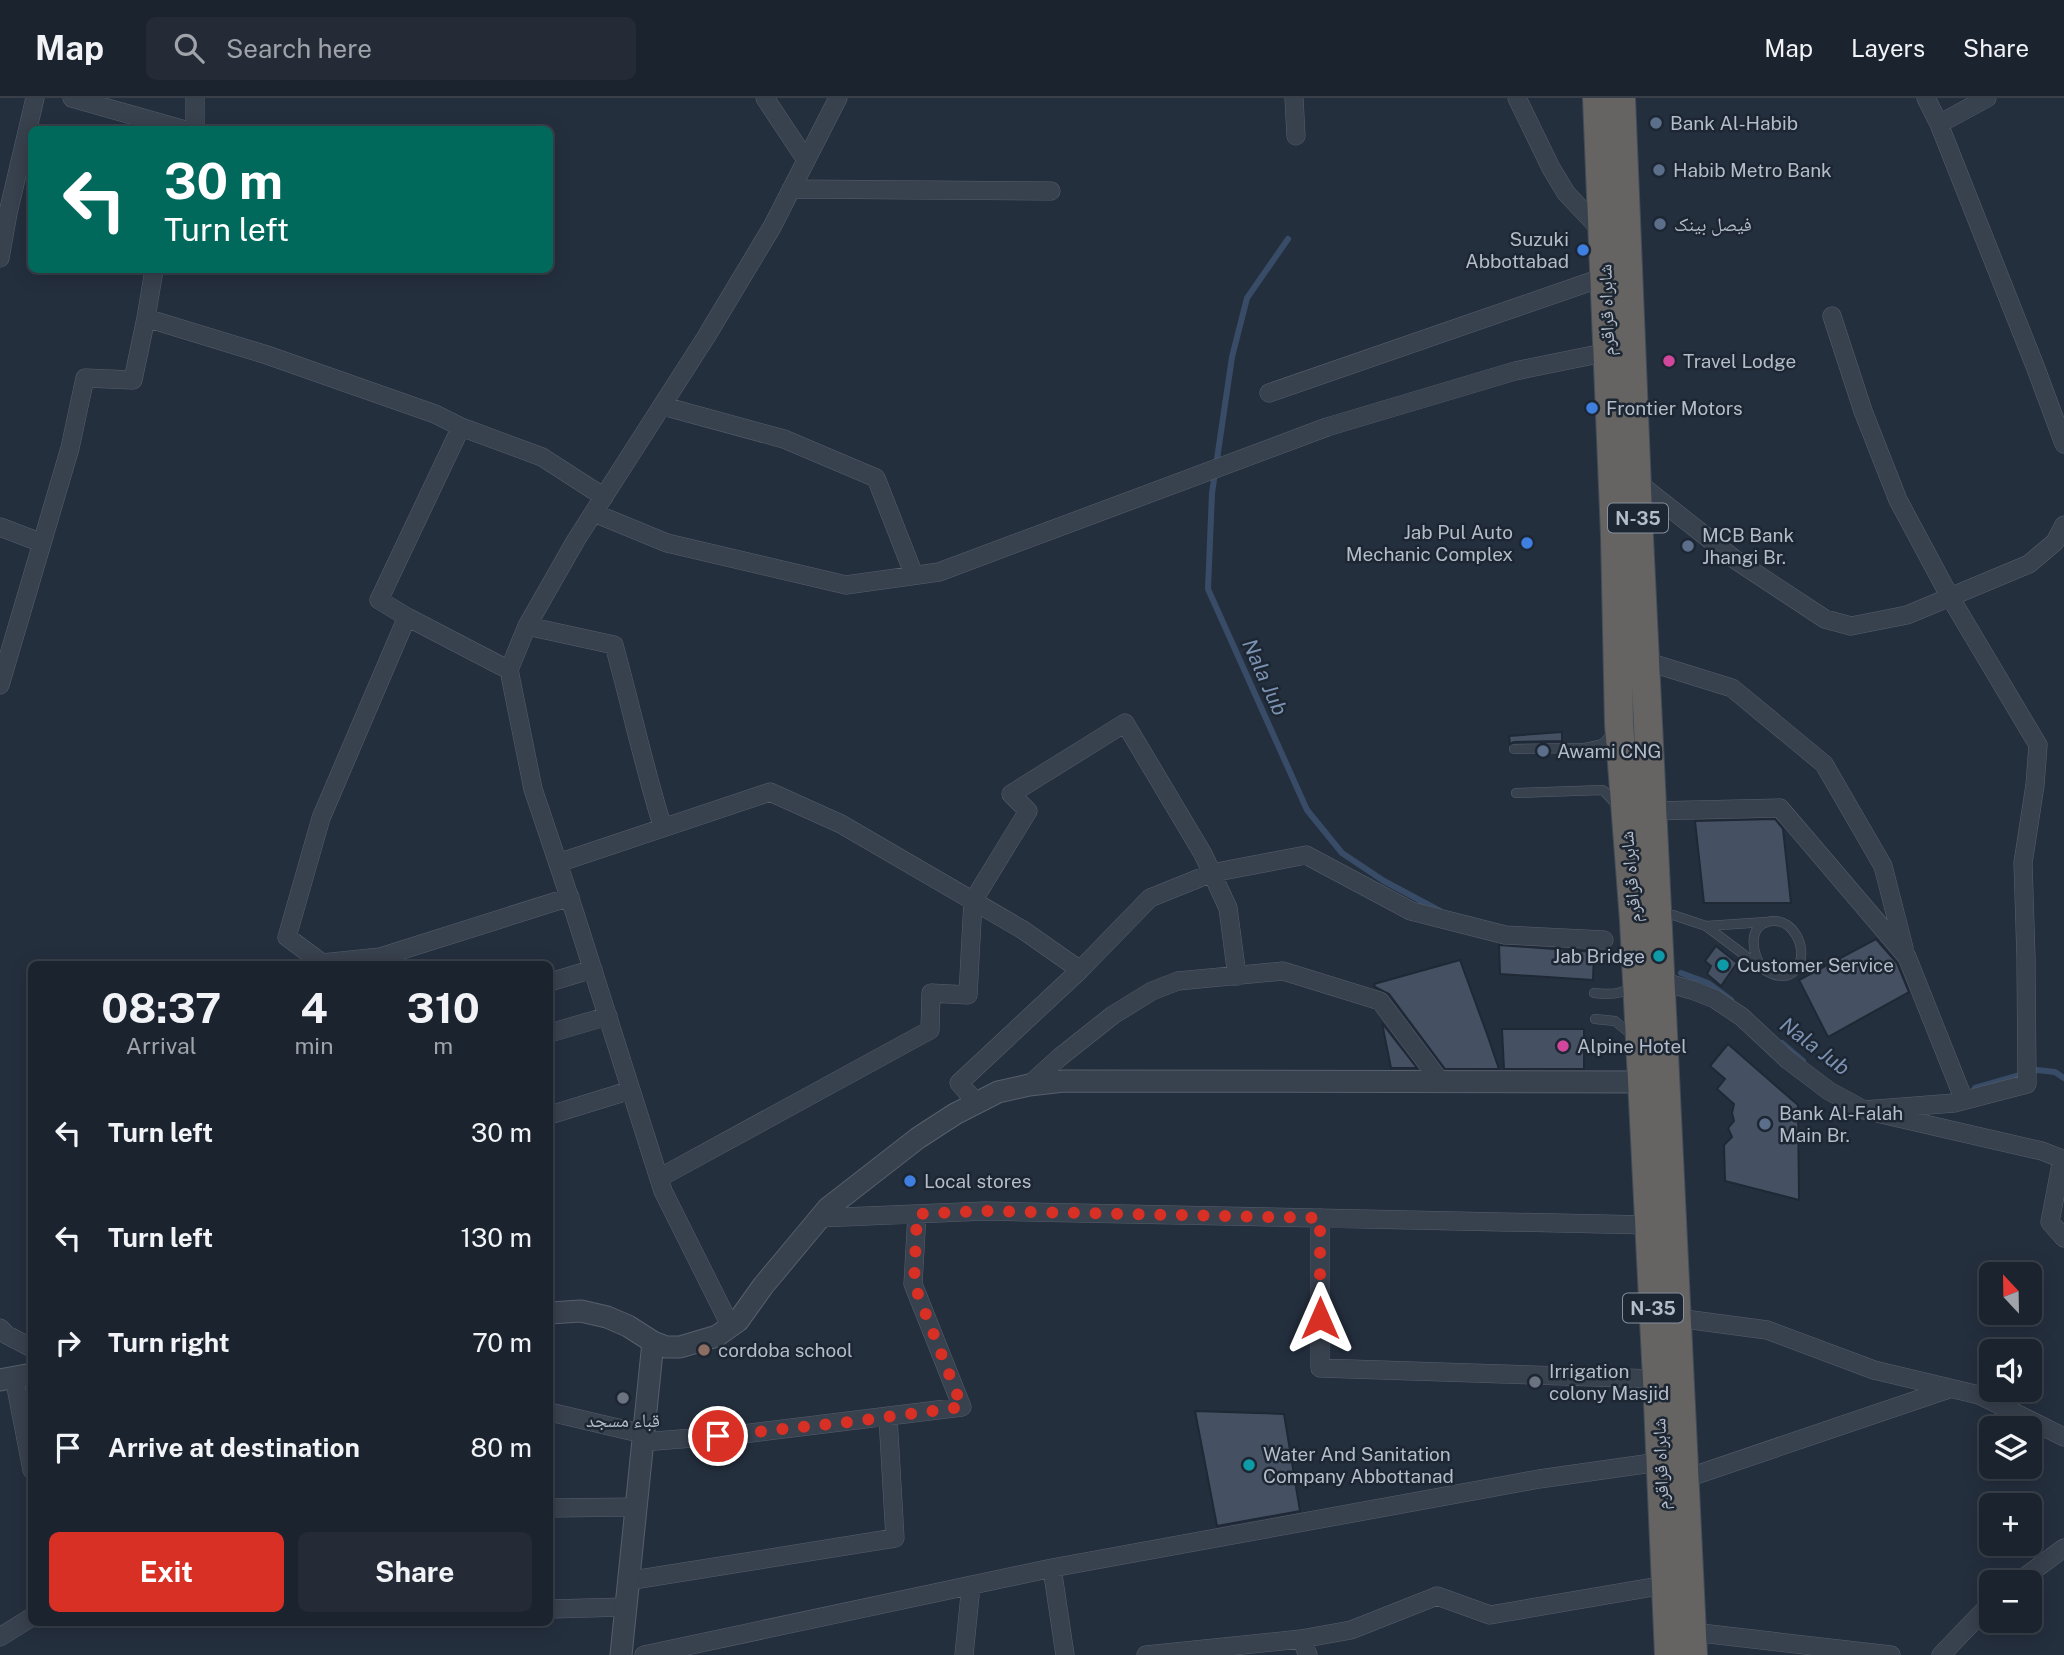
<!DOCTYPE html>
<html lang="en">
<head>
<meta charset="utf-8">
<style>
	body { margin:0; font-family:"Public Sans","Noto Naskh Arabic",sans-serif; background:#242b36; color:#f1f3f6; height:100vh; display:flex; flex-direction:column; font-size:26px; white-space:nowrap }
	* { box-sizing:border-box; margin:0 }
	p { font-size:23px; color:#a0a4aa }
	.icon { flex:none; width:38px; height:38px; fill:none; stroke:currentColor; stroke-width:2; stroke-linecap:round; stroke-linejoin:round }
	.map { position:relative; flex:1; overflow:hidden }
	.sheet { position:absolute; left:28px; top:863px; width:525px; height:665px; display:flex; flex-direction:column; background:#1b232e; border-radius:10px; box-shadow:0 4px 18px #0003,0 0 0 2px #39404a }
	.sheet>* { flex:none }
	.banner { position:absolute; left:28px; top:28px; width:525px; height:147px; border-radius:10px; box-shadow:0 4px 18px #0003,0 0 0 2px #39404a; background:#00695c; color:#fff; overflow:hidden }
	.needle { width:46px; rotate:338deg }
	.tools { position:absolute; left:1979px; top:1164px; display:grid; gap:14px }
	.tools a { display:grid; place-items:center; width:63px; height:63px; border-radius:10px; background:#1b232e; box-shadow:0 4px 18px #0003,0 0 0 2px #39404a; font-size:35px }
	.pin { position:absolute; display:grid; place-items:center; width:60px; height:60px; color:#fff; margin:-30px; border:4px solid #fff; border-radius:50%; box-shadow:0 2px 7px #0007 }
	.me { position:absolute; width:77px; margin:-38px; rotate:0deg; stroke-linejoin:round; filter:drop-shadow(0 0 5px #0008) }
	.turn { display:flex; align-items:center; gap:24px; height:147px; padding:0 21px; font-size:32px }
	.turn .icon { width:91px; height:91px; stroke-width:2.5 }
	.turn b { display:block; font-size:49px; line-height:60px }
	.eta { display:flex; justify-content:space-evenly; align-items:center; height:119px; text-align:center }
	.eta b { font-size:42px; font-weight:700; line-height:49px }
	.primary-button { display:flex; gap:14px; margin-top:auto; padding:14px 21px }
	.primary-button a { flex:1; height:80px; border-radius:10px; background:#d93025; color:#fff; font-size:28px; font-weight:700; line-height:80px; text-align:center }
	.primary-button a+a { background:#242b36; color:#f1f3f6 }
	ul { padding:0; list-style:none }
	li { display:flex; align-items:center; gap:21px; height:105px; padding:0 21px }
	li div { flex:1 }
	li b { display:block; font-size:26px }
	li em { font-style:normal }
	header { display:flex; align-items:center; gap:42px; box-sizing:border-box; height:98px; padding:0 35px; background:#1b232e; border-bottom:2px solid #39404a }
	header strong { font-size:33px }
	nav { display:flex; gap:38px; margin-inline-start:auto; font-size:24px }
	.search { width:490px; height:63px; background:#242b36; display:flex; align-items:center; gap:18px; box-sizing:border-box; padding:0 24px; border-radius:10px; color:#a0a4aa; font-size:26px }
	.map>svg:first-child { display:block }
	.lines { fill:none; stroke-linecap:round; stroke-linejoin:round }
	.stream { stroke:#394c67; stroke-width:6 }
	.building { fill:#455162; stroke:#1f2835; stroke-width:2 }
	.service-casing { stroke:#565f6c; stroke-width:10 }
	.minor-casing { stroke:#565f6c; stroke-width:19 }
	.tertiary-casing { stroke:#565f6c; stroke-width:23 }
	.trunk-casing { stroke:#434c59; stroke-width:30 }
	.service { stroke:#38414e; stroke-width:9 }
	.minor { stroke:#38414e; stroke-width:18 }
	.tertiary { stroke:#38414e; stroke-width:21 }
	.trunk { stroke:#656462; stroke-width:28 }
	.route { stroke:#d93025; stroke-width:12; stroke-dasharray:0 21.6 }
	.service-dot { fill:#5c6f8a; stroke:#1d2633; stroke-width:2.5 }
	.shop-dot { fill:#3f7fe0; stroke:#1d2633; stroke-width:2.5 }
	.hotel-dot { fill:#d1479c; stroke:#1d2633; stroke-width:2.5 }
	.culture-dot { fill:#0f9aa8; stroke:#1d2633; stroke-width:2.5 }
	.education-dot { fill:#8d6e63; stroke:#1d2633; stroke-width:2.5 }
	.worship-dot { fill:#6b7280; stroke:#1d2633; stroke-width:2.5 }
	.labels { text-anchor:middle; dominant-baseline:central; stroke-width:5; stroke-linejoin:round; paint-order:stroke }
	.shield { fill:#1d2633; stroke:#878f9c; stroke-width:2 }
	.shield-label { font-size:18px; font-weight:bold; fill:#b4bcc9 }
	.poi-label { font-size:19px; fill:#b4bcc9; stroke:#1d2633; text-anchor:start }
	.street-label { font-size:19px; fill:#b4bcc9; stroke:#1d2633 }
	.water-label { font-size:21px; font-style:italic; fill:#7c92b1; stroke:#1d2633 }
</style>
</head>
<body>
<header>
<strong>Map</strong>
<div class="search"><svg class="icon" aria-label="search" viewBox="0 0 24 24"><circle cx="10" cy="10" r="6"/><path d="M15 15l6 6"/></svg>Search here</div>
<nav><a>Map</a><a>Layers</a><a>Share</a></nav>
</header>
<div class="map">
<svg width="2064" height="1557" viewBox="0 0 2064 1557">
	<rect width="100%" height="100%" fill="#242f3e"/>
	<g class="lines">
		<!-- stream -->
		<path class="stream" d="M 1288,141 L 1247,200 L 1232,259 L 1212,395 L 1208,491 L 1307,712 L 1342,755 L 1384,783 L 1440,813
			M 1681,875 L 1708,885 L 1731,902
			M 1782,945 L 1803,963
			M 1975,990 L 2037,972 L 2055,974 L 2064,980"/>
	</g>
	<!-- building -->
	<path class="building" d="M 1562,634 L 1562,643 L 1514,644 L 1510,646 L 1509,638 Z
		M 1775,721 L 1783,731 L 1791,805 L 1704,805 L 1695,723 Z
		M 1876,841 L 1897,865 L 1909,894 L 1828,939 L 1799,882 Z
		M 1499,847 L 1594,854 L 1593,882 L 1500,876 Z
		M 1716,848 L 1737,865 L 1721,888 L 1707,876 L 1711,868 L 1705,863 Z
		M 1460,862 L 1487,936 L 1499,971 L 1445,971 L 1389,896 L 1375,889 L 1374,886 Z
		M 1382,925 L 1417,970 L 1391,970 Z
		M 1502,931 L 1584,931 L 1584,971 L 1504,971 Z
		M 1728,946 L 1798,1007 L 1799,1102 L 1725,1083 L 1724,1047 L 1732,1039 L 1728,1030 L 1734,1023 L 1732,1015 L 1734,1006 L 1717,991 L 1725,981 L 1710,968 Z
		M 1195,1313 L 1284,1316 L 1300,1413 L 1217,1428 Z"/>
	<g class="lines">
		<!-- service casing -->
		<g class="service-casing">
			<path id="service" d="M 1514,651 L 1585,650 L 1603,646 L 1614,633
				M 1516,695 L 1603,692 L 1617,707
				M 1659,815 L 1673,817 L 1706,828 L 1766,824
				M 1706,828 L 1763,871 C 1775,879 1791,883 1799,866 C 1807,849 1793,821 1772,823 C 1746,826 1752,857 1763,871
				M 1594,895 C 1607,896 1623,898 1631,887
				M 1595,921 L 1615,923 L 1633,938"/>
		</g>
		<!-- minor casing -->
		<g class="minor-casing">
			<path id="minor" d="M 72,0 L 185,32
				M 765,0 L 806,62
				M 1294,0 L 1296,38
				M 1517,0 L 1551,70 L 1566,95 L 1602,133
				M 1926,0 L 1939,26
				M 1987,0 L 1939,26 L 2035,268 L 2064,346
				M 195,32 L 195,0
				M 791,91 L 1051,93
				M 0,160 L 8,115 L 35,0
				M 1832,218 L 1863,313 L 1898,402 L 1950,499 L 2038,647 L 2035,687 L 2023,765 L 2026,860 L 2027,986 L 1954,1005 L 1864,1012
				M 146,220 L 154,172
				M 1269,295 L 1604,179
				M 663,308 L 784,341 L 876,380 L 914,477
				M 1637,384 L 1737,463 L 1825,521 L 1851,528 L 1907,517 L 2029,466 L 2055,444 L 2064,427
				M 594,415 L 667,445 L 846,487 L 939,474 L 1327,329 L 1515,273 L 1608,254
				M 0,429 L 42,445 L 0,587
				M 42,445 L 70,350 L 85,280 L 133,282 L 146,220 L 267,257 L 435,316 L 461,329 L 542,359 L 604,399
				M 407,519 L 379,502 L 461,329
				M 527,528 L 614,547 C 631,608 644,670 663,730
				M 1645,563 L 1732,590 L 1824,666 L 1883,768 L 1904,850
				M 509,572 L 407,519 L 321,720 L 287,839 L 322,865 L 380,859 L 570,799
				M 1652,713 L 1780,710 L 1907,859 L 1964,1002
				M 558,765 L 770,694 L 841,726 L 1023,832 L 1080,872 L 959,985 L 976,1004
				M 1080,872 L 1150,800 L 1212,775 L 1306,757 L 1411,813 L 1505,837 L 1604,842
				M 1660,883 L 1692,892 L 1715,901 L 1742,919 L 1788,962 L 1829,993 L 1864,1012 L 2042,1053 L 2062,1061 L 2050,1124 L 2064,1140
				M 550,884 L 593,871
				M 550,935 L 608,918
				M 1029,987 L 1060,959 L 1113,917 L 1152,893 L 1178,883 L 1283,873 L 1380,903 L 1441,984
				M 550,1017 L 631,992
				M 659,1080 L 930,932 L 931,895 L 968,897 L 973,803 L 1028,713 L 1011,696 L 1125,625 L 1203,756 L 1228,810 L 1237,878
				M 819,1120 L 986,1113 L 1649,1127
				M 1320,1120 L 1320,1270 L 1657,1281
				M 1677,1220 L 1767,1232 L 1874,1272 L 1979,1297 L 2064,1339
				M 731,1229 L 663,1093 L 575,816 L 533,691 L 509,572 L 527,528 L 576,442 L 706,239 L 772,129 L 838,0
				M 0,1230 L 7,1237 L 32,1250
				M 14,1279 L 32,1372
				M 550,1314 L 643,1336
				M 643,1344 L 743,1336 L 962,1309 L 913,1186 L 917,1116
				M 1684,1381 L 1949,1291
				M 550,1410 L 636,1409
				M 627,1483 L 895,1440 L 888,1319
				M 2018,1484 L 2064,1450
				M 550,1511 L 625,1509
				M 1692,1534 L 1891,1557
				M 0,1539 L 32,1519
				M 644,1557 L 1052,1470
				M 964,1557 L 971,1487
				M 1065,1557 L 1052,1470 L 1539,1381 L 1659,1364
				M 1146,1557 L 1301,1541
				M 1308,1557 L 1301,1541 L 1351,1532 L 1437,1498 L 1490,1517 L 1665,1487
				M 1941,1557 L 1992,1504"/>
		</g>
		<!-- tertiary casing -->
		<g class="tertiary-casing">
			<path id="tertiary" d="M 550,1215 L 581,1213 L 607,1219 L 628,1228 L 653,1244 L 666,1249 L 680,1249 L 717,1238 L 738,1223 L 763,1188 L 828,1110 L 918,1040 L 955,1016 L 998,994 L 1029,987 L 1064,983 L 1642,984
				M 0,1282 L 32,1276
				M 621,1557 L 653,1244"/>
		</g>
		<!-- trunk casing -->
		<g class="trunk-casing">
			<path id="trunk" d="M 1597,0 L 1615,437 L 1619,626 L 1634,822 L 1657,1281 L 1669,1557
				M 1621,0 L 1639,439 L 1693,1557"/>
		</g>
		<!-- service -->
		<use href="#service" class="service"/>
		<!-- minor -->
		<use href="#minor" class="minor"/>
		<!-- tertiary -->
		<use href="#tertiary" class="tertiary"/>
		<!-- trunk -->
		<use href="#trunk" class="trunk"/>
	</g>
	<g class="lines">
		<!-- route -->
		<path class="route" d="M 718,1338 L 849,1324 L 962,1309 L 914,1186 L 917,1116 L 986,1113 L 1320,1120 L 1320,1220"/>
	</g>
	<!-- markers -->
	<g class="service-dot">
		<circle cx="1656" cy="25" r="7"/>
		<circle cx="1659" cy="72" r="7"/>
		<circle cx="1660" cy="126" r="7"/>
		<circle cx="1688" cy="448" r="7"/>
		<circle cx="1543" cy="653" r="7"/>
		<circle cx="1765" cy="1026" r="7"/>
	</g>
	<g class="shop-dot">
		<circle cx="1583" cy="152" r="7"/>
		<circle cx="1592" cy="310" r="7"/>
		<circle cx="1527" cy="445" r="7"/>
		<circle cx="910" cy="1083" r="7"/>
	</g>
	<g class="hotel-dot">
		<circle cx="1669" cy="263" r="7"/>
		<circle cx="1563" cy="948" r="7"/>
	</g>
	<g class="culture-dot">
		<circle cx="1659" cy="858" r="7"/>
		<circle cx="1723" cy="867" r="7"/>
		<circle cx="1249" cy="1367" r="7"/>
	</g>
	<circle class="education-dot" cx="704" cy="1252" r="7"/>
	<g class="worship-dot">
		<circle cx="1535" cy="1284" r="7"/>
		<circle cx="623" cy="1300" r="7"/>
	</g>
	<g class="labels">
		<!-- shield labels -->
		<g class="shield">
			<rect x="1608" y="405.5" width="60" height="29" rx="5"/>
			<rect x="1623" y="1195.5" width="60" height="29" rx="5"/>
		</g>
		<g class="shield-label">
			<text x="1638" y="420">N-35</text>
			<text x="1653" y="1210">N-35</text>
		</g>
		<!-- poi labels -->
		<g class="poi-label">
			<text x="1670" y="25">Bank Al-Habib</text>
			<text x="1673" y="72">Habib Metro Bank</text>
			<text x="1674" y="126">فیصل بینک</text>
			<text x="1569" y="141" text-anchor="end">Suzuki<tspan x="1569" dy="22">Abbottabad</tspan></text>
			<text x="1683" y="263">Travel Lodge</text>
			<text x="1606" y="310">Frontier Motors</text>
			<text x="1513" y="434" text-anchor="end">Jab Pul Auto<tspan x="1513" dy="22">Mechanic Complex</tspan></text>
			<text x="1702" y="437">MCB Bank<tspan x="1702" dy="22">Jhangi Br.</tspan></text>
			<text x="1557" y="653">Awami CNG</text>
			<text x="1645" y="858" text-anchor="end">Jab Bridge</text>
			<text x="1737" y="867">Customer Service</text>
			<text x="1577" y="948">Alpine Hotel</text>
			<text x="1779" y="1015">Bank Al-Falah<tspan x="1779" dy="22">Main Br.</tspan></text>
			<text x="924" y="1083">Local stores</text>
			<text x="718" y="1252">cordoba school</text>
			<text x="1549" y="1273">Irrigation<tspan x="1549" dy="22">colony Masjid</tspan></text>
			<text x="623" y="1322" text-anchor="middle">قباء مسجد</text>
			<text x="1263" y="1356">Water And Sanitation<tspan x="1263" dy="22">Company Abbottanad</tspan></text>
		</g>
		<!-- street labels -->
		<g class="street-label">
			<text transform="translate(1606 212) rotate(-92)">شاہراہ قراقرم</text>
			<text transform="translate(1630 779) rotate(-95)">شاہراہ قراقرم</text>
			<text transform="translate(1660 1366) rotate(-92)">شاہراہ قراقرم</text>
		</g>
		<!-- water labels -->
		<g class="water-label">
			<text transform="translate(1265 579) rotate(66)">Nala Jub</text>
			<text transform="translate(1815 948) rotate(37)">Nala Jub</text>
		</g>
	</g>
</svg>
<div class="tools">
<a><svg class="needle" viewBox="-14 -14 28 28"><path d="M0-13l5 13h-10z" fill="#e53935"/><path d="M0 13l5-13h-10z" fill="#a0a4aa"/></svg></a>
<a><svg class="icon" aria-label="sound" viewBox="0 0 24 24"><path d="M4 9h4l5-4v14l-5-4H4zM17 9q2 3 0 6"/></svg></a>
<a><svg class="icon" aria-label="layers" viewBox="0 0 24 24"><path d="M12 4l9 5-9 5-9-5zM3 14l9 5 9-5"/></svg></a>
<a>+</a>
<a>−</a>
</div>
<div class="pin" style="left:718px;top:1338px;background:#d93025"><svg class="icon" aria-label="arrive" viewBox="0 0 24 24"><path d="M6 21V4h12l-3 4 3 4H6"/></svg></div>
<svg class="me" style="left:1320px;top:1220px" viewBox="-20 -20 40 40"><path d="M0-17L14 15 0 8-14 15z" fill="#d93025" stroke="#fff" stroke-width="4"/></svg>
<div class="banner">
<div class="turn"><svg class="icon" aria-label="left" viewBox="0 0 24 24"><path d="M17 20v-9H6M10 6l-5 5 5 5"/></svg><div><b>30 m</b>Turn left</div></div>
</div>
<section class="sheet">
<div class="eta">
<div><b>08:37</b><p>Arrival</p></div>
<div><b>4</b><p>min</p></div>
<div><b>310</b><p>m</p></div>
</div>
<ul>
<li><svg class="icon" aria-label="left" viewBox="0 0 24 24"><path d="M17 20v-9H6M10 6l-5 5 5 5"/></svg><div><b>Turn left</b></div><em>30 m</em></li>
<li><svg class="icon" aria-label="left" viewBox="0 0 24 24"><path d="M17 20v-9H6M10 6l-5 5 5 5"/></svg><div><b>Turn left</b></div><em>130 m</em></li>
<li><svg class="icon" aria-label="right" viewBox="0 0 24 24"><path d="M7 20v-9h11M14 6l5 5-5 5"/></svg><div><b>Turn right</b></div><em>70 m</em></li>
<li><svg class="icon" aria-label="arrive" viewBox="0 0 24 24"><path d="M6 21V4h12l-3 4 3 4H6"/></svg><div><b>Arrive at destination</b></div><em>80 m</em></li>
</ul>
<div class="primary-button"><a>Exit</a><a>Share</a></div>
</section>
</div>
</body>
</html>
